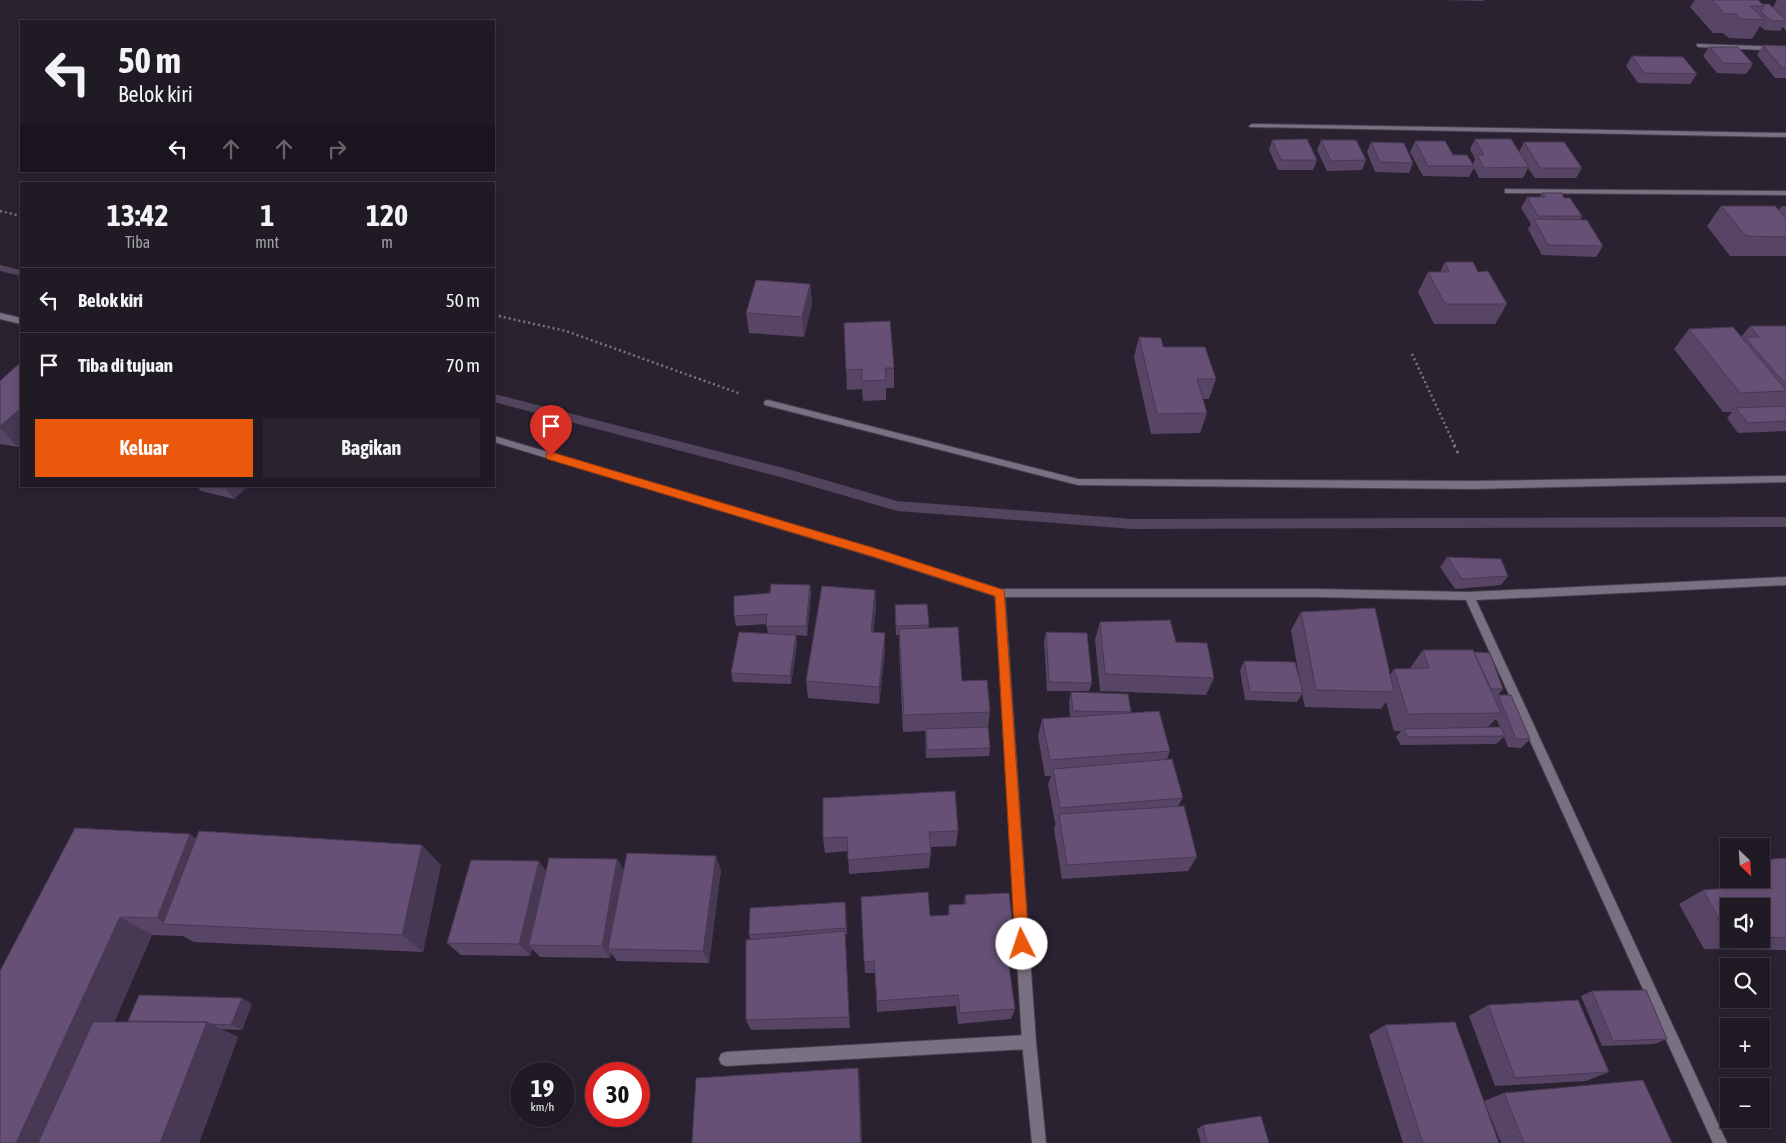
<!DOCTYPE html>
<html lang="id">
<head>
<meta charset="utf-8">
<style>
	body { margin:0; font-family:"Asap Condensed",sans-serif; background:#28232d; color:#f1f3f6; height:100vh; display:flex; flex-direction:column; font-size:19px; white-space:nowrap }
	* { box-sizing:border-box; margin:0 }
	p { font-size:16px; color:#a2a1a7 }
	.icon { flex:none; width:28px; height:28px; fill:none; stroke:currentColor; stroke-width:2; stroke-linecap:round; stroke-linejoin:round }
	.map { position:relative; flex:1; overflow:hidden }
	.details { position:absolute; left:20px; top:182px; width:475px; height:305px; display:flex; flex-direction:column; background:#201a25; border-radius:0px; box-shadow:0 2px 8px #0003,0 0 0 1px #3d3842 }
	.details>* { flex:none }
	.hud { position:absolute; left:20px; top:20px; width:475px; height:152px; border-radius:0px; box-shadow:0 2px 8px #0003,0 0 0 1px #3d3842; background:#201a25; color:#f1f3f6; overflow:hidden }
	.needle { width:32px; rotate:155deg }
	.fabs { position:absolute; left:1720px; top:838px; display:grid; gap:10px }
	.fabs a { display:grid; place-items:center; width:50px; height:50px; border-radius:0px; background:#201a25; box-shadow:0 2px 8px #0003,0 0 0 1px #3d3842; font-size:25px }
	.speed { position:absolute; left:510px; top:1062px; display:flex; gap:10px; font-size:25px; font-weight:700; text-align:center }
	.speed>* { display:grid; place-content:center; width:65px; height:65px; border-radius:50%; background:#201a25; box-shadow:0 2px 8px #0003,0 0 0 1px #3d3842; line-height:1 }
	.speed small { font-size:12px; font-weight:400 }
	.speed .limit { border:8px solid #d22; background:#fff; color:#111 }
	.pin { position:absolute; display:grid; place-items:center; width:42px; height:42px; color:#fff; margin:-51px -21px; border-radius:50% 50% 50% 0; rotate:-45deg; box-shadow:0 0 5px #0007 }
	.pin .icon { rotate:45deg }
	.me { position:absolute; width:55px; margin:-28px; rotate:356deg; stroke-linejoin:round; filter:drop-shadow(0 0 4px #0008) }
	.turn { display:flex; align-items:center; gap:18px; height:105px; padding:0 15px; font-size:22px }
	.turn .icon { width:65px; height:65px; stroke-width:2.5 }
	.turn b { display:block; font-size:35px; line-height:42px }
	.lanes { display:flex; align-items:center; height:48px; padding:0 15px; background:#0003; justify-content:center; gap:25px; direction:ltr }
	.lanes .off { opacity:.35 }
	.eta { display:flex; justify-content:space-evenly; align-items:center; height:85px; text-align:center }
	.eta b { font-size:30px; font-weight:700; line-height:35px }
	.cta { display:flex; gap:10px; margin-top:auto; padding:10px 15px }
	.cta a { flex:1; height:58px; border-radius:0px; background:#ea580c; color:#fff; font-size:20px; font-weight:700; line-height:58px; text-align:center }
	.cta a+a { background:#28232d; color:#f1f3f6 }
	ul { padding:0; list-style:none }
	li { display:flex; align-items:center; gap:15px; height:65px; padding:0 15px; border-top:1px solid #3d3842 }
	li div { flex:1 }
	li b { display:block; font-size:19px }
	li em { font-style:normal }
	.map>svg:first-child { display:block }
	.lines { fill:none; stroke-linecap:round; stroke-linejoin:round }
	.stream { fill:#52445c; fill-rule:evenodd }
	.lane-casing { stroke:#473f4d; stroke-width:2 }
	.street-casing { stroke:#473f4d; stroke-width:2 }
	.path-far1 { stroke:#7c7581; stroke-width:2.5; stroke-dasharray:2 3; stroke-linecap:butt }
	.path { stroke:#7c7581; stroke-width:3; stroke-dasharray:2.5 4; stroke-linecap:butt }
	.lane { fill:#797081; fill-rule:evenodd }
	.street { fill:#797081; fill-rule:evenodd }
	.wall { fill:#584565; fill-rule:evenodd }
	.shaded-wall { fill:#473853 }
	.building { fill:#665076; stroke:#473853 }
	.route { fill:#ea580c; stroke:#983908 }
</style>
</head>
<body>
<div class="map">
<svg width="1786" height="1143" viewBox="0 0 1786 1143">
	<rect width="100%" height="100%" fill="#2a2231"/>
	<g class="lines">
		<!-- stream -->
		<path class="stream" d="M 0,265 L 21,270 L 21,276 L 0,271 Z
			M 494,394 L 784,468 L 897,501 L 1133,519 L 1786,517 L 1786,527 L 1133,529 L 897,511 L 784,478 L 494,402 Z"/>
		<!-- lane casing -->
		<g class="lane-casing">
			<path id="lane" d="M 1029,1035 L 1034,1037 L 1036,1042 L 1034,1047 L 1029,1049 L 726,1066 L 721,1064 L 719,1059 L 721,1054 L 726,1052 Z"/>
		</g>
		<!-- street casing -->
		<g class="street-casing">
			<path id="street" d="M 1697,44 L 1786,47 L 1786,51 L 1699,47 L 1697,46 Z
				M 1252,124 L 1786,133 L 1786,137 L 1250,127 L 1249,126 Z
				M 1505,189 L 1786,191 L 1786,195 L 1508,193 L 1505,193 Z
				M 0,313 L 21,318 L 21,324 L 0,319 Z
				M 768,400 L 1078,479 L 1473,481 L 1786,476 L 1786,482 L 1473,489 L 1078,485 L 765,405 L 764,403 L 765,401 Z
				M 494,436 L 874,549 L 1000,589 L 1316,589 L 1469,592 L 1786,577 L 1786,585 L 1476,600 L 1727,1143 L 1713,1143 L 1466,600 L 1316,597 L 1005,597 L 1036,1042 L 1046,1143 L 1032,1143 L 1022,1042 L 995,596 L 874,557 L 494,442 Z"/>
		</g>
		<!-- path-far1 -->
		<path class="path-far1" d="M 0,211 L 21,216
			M 494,315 L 566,331 L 741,394
			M 1412,354 L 1455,446"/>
		<!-- path -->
		<path class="path" d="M 1454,445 L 1459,455"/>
		<!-- lane -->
		<use href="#lane" class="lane"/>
		<!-- street -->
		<use href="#street" class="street"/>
	</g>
	<!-- wall -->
	<path class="wall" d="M 1442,0 L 1484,0 L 1483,1 Z
		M 1695,0 L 1758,0 L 1762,4 L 1773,7 L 1777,0 L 1786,0 L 1786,31 L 1783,27 L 1780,31 L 1765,30 L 1760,26 L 1752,39 L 1729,38 L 1723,33 L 1713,33 L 1690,7 Z
		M 1763,45 L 1786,46 L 1786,78 L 1775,78 L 1757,55 Z
		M 1709,47 L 1753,64 L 1746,74 L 1717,73 L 1703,56 Z
		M 1632,56 L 1697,74 L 1690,84 L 1638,83 L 1626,66 Z
		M 1475,139 L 1519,152 L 1524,142 L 1582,168 L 1576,178 L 1535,178 L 1528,168 L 1523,178 L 1479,178 L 1474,168 L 1469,177 L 1423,176 L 1410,152 L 1415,141 L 1453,155 L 1473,164 L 1475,159 L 1470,149 Z
		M 1272,140 L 1317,160 L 1313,170 L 1278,170 L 1269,150 Z
		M 1321,140 L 1366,160 L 1362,170 L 1327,171 L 1317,150 Z
		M 1371,142 L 1413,163 L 1409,173 L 1375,172 L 1367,152 Z
		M 1542,193 L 1564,198 L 1582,216 L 1580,220 L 1603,246 L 1596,257 L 1542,255 L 1528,229 L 1531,224 L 1521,208 L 1527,197 L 1540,197 Z
		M 1721,206 L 1779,210 L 1782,206 L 1786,206 L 1786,256 L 1730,256 L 1707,226 Z
		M 1445,262 L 1478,272 L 1507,304 L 1495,324 L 1434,324 L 1418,292 L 1428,272 L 1440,272 Z
		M 810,284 L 812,304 L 804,337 L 749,333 L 746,313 Z
		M 1750,326 L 1786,326 L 1786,431 L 1738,433 L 1727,418 L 1732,412 L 1723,412 L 1674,349 L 1689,329 L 1741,337 Z
		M 1139,337 L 1163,347 L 1216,379 L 1209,399 L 1203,399 L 1207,413 L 1200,433 L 1151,434 L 1134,357 Z
		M 21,362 L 21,444 L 18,447 L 0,444 L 0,381 Z
		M 894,368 L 894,388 L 886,388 L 886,400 L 863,401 L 862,389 L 847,390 L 846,370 Z
		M 197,486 L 248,486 L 234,499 L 201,491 Z
		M 1447,557 L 1508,576 L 1501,585 L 1455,589 L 1440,567 Z
		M 810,585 L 811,594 L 807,636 L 796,635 L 797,644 L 791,684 L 733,682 L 731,673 L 768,633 L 766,624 L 736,626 L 734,616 L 770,593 Z
		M 875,590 L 876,609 L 873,632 L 885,633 L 885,651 L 879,704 L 808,698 L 806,681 Z
		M 1301,612 L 1390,675 L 1394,669 L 1410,669 L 1410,668 L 1423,650 L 1474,652 L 1503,689 L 1498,695 L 1530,739 L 1521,748 L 1508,747 L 1504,737 L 1496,744 L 1401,745 L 1396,737 L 1401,731 L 1394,731 L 1386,702 L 1381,709 L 1305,707 L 1302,694 L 1297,702 L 1245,700 L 1240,670 L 1244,661 L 1301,688 L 1291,630 ZM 1496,719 L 1500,727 L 1488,727 Z
		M 895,614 L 929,625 L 928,628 L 962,681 L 990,712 L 988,727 L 990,748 L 989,756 L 926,758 L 925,731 L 903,732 L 899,647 L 899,635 L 896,635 Z
		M 1100,622 L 1176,642 L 1214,678 L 1206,695 L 1100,691 L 1095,640 Z
		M 1046,632 L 1092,683 L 1089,691 L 1047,691 L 1044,641 Z
		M 1071,692 L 1130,713 L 1170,751 L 1167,759 L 1183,798 L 1178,806 L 1197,857 L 1188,871 L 1062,879 L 1054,829 L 1056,823 L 1055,823 L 1048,784 L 1051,776 L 1045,776 L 1038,736 L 1042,719 L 1070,717 L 1069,701 Z
		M 955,791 L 958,831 L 956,846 L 930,847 L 931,853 L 929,868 L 849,874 L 848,851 L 825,853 L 823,838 Z
		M 196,838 L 441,865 L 423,952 L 194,942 L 183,936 L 152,935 L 114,1022 L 130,1022 L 128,1021 L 252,1004 L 242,1030 L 221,1029 L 238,1037 L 199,1143 L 0,1143 L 0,971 Z
		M 1786,858 L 1786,950 L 1704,949 L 1679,904 L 1703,890 L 1735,888 L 1731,879 L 1761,879 L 1761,860 ZM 1729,906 L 1761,906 L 1761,939 L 1729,939 Z
		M 617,859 L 624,871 L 721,870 L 709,963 L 617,961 L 611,953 L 610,958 L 540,957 L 532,949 L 530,956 L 461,955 L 447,943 L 546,871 Z
		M 965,895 L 1015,945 L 1011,957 L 1007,957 L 1015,1009 L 1011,1019 L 958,1024 L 956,1006 L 877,1012 L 875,973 L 865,973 L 861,897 L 930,916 L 948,915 L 949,905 L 964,904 Z
		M 846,909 L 847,934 L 845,935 L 850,1028 L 751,1030 L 746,1020 L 751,940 L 749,935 Z
		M 1592,991 L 1667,1039 L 1654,1044 L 1602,1046 L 1581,996 Z
		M 1488,1005 L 1609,1072 L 1586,1081 L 1495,1086 L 1469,1016 Z
		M 1385,1025 L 1499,1143 L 1403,1143 L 1369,1035 Z
		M 1504,1093 L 1672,1143 L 1501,1143 L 1484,1101 Z
		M 1203,1125 L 1269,1143 L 1201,1143 L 1197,1129 Z"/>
	<!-- shaded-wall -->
	<path class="shaded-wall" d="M 810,284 L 812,304 L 804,337 L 802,317 Z
		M 21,408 L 21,444 L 18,447 L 0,428 L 0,426 Z
		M 224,486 L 248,486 L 234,499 Z
		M 810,585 L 811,594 L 807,636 L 806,626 Z
		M 875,590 L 876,609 L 871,650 L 871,632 Z
		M 885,633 L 885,651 L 879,704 L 879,687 Z
		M 796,635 L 797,644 L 791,684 L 790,676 Z
		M 190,834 L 218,855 L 168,925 L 157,918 Z
		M 422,845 L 441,865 L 423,952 L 402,935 Z
		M 716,856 L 721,870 L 709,963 L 703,951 Z
		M 617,859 L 625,873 L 608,949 L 611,953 L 610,958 L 602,946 Z
		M 539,861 L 549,875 L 529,945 L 532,949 L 530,956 L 519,944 Z
		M 120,917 L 152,935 L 62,1143 L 16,1143 Z
		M 845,931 L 846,944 L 850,1028 L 849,1017 Z
		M 242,998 L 252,1004 L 242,1030 L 231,1025 Z
		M 207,1022 L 238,1037 L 199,1143 L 160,1143 Z
		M 858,1068 L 860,1081 L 862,1143 L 861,1143 Z"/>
	<!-- building -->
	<path class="building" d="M 1712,0 L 1758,0 L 1764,6 L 1750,6 L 1765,20 L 1741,19 L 1735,14 L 1725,14 Z
		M 1762,4 L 1769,4 L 1786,20 L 1786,21 L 1771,21 L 1761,11 L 1764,6 Z
		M 1763,45 L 1786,46 L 1786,68 L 1782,68 Z
		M 1709,47 L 1738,47 L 1753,64 L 1723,63 Z
		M 1632,56 L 1683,57 L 1697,74 L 1644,73 Z
		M 1307,139 L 1317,160 L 1281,160 L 1272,140 Z
		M 1475,139 L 1511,139 L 1529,167 L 1484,168 L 1477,155 L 1484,155 Z
		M 1321,140 L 1356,140 L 1366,160 L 1331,161 Z
		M 1415,141 L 1445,141 L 1453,155 L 1467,155 L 1474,166 L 1428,166 Z
		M 1371,142 L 1404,143 L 1413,163 L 1380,162 Z
		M 1524,142 L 1564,142 L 1582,168 L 1540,168 Z
		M 1542,193 L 1562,193 L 1564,198 L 1570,198 L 1582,216 L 1538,216 L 1527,197 L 1546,197 Z
		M 1721,206 L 1775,206 L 1786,218 L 1786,237 L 1746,236 Z
		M 1534,219 L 1587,220 L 1603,246 L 1548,245 Z
		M 1445,262 L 1473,262 L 1478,272 L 1488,271 L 1507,304 L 1445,304 L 1428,272 L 1449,272 Z
		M 756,280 L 810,284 L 802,317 L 746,313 Z
		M 890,321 L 894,368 L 885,368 L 886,380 L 862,381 L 862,369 L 846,370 L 844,323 Z
		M 1750,326 L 1786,326 L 1786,385 L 1745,337 L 1759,337 Z
		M 1733,327 L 1786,390 L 1786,391 L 1740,393 L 1689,329 Z
		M 1139,337 L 1161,338 L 1163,347 L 1205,347 L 1216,379 L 1197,379 L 1207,413 L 1157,414 Z
		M 21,362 L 21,408 L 0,426 L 0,381 Z
		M 1786,406 L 1786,421 L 1748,423 L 1736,408 Z
		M 1447,557 L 1501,559 L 1508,576 L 1462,579 Z
		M 771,584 L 810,585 L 806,626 L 766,626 L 767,614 L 734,616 L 734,596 L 770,593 Z
		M 822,586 L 875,590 L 871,632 L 885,633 L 879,687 L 806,681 Z
		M 927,604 L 929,625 L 896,626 L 895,605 Z
		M 1375,608 L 1394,692 L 1316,690 L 1301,612 Z
		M 1170,620 L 1176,642 L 1207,643 L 1214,678 L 1105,674 L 1100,622 Z
		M 958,627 L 962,681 L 987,680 L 990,712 L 904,715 L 899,629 Z
		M 739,632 L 796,635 L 790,676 L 731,673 Z
		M 1046,632 L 1087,633 L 1092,683 L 1049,682 Z
		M 1423,650 L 1473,650 L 1501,713 L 1408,714 L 1394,669 L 1429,668 Z
		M 1474,652 L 1490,653 L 1503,689 L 1491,689 Z
		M 1244,661 L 1295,662 L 1303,693 L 1250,692 Z
		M 1071,692 L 1128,694 L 1131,712 L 1073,711 Z
		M 1498,695 L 1511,695 L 1530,739 L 1516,739 Z
		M 1159,711 L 1170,751 L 1050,760 L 1042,719 Z
		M 988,727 L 990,748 L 927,750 L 926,729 Z
		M 1501,727 L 1505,736 L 1408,737 L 1403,729 Z
		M 1172,759 L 1183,798 L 1060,808 L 1053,769 Z
		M 955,791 L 958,831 L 929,832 L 931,853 L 848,860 L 847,837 L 823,838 L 823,798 Z
		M 1184,806 L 1197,857 L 1067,865 L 1059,814 Z
		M 75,828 L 190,834 L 157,918 L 120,917 L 16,1143 L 0,1143 L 0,971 Z
		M 199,831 L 422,845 L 402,935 L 163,924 Z
		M 627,853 L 716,856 L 703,951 L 608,949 Z
		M 549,858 L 617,859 L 602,946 L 529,945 Z
		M 1786,858 L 1786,938 L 1761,937 L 1761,906 L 1729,906 L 1729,937 L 1703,890 L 1766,885 L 1761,876 L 1761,860 Z
		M 471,860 L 539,861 L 519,944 L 447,943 Z
		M 928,892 L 930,916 L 949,915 L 949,905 L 966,904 L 965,895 L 1009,893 L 1015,945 L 1006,945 L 1015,1009 L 960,1013 L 958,995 L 877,1001 L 874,961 L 864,962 L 861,897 Z
		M 845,902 L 846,928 L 749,935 L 750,908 Z
		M 845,931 L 849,1017 L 746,1020 L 746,940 Z
		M 1646,990 L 1667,1039 L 1613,1041 L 1592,991 Z
		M 139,995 L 242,998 L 231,1025 L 210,1024 L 207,1022 L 128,1021 Z
		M 1578,1000 L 1609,1072 L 1515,1078 L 1488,1005 Z
		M 93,1022 L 207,1022 L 160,1143 L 38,1143 Z
		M 1455,1022 L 1499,1143 L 1423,1143 L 1385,1025 Z
		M 858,1068 L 861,1143 L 692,1143 L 696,1078 Z
		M 1643,1080 L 1672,1143 L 1524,1143 L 1504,1093 Z
		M 1261,1116 L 1269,1143 L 1207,1143 L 1203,1125 Z"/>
	<!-- route -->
	<path class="route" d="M 551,452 L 874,548 L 1004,590 L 1029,944 L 1027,949 L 1022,951 L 1017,949 L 1015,944 L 995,596 L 874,557 L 547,459 L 546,456 L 547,453 Z"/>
</svg>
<div class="fabs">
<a><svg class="needle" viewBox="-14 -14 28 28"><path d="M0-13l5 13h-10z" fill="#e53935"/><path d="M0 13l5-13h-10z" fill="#a2a1a7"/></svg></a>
<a><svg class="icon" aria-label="sound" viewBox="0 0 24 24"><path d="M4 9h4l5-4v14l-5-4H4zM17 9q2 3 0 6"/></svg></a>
<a><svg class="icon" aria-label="search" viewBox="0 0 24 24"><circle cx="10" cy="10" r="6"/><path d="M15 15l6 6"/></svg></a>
<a>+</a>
<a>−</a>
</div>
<div class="speed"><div>19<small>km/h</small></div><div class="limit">30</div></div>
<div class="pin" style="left:551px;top:456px;background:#d93025"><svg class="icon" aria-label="arrive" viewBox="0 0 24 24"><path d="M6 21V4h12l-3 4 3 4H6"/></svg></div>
<svg class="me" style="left:1022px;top:944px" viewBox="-20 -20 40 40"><circle r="19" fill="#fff"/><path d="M0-13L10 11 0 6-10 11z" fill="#ea580c"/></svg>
<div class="hud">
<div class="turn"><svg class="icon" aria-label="left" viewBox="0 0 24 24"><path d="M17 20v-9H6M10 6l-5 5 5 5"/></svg><div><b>50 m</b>Belok kiri</div></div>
<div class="lanes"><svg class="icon" aria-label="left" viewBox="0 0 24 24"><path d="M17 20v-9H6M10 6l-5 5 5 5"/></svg><svg class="icon off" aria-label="ahead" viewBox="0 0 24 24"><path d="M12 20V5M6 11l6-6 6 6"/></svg><svg class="icon off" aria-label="ahead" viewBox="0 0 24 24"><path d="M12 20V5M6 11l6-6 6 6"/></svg><svg class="icon off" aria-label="right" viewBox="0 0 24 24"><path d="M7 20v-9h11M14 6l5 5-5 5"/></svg></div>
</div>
<section class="details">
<div class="eta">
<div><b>13:42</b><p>Tiba</p></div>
<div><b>1</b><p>mnt</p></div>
<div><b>120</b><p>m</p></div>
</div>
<ul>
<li><svg class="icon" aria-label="left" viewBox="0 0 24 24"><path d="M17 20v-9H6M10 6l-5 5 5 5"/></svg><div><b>Belok kiri</b></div><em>50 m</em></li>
<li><svg class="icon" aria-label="arrive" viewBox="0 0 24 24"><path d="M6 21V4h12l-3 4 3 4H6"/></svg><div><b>Tiba di tujuan</b></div><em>70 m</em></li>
</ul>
<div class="cta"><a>Keluar</a><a>Bagikan</a></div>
</section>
</div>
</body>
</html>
